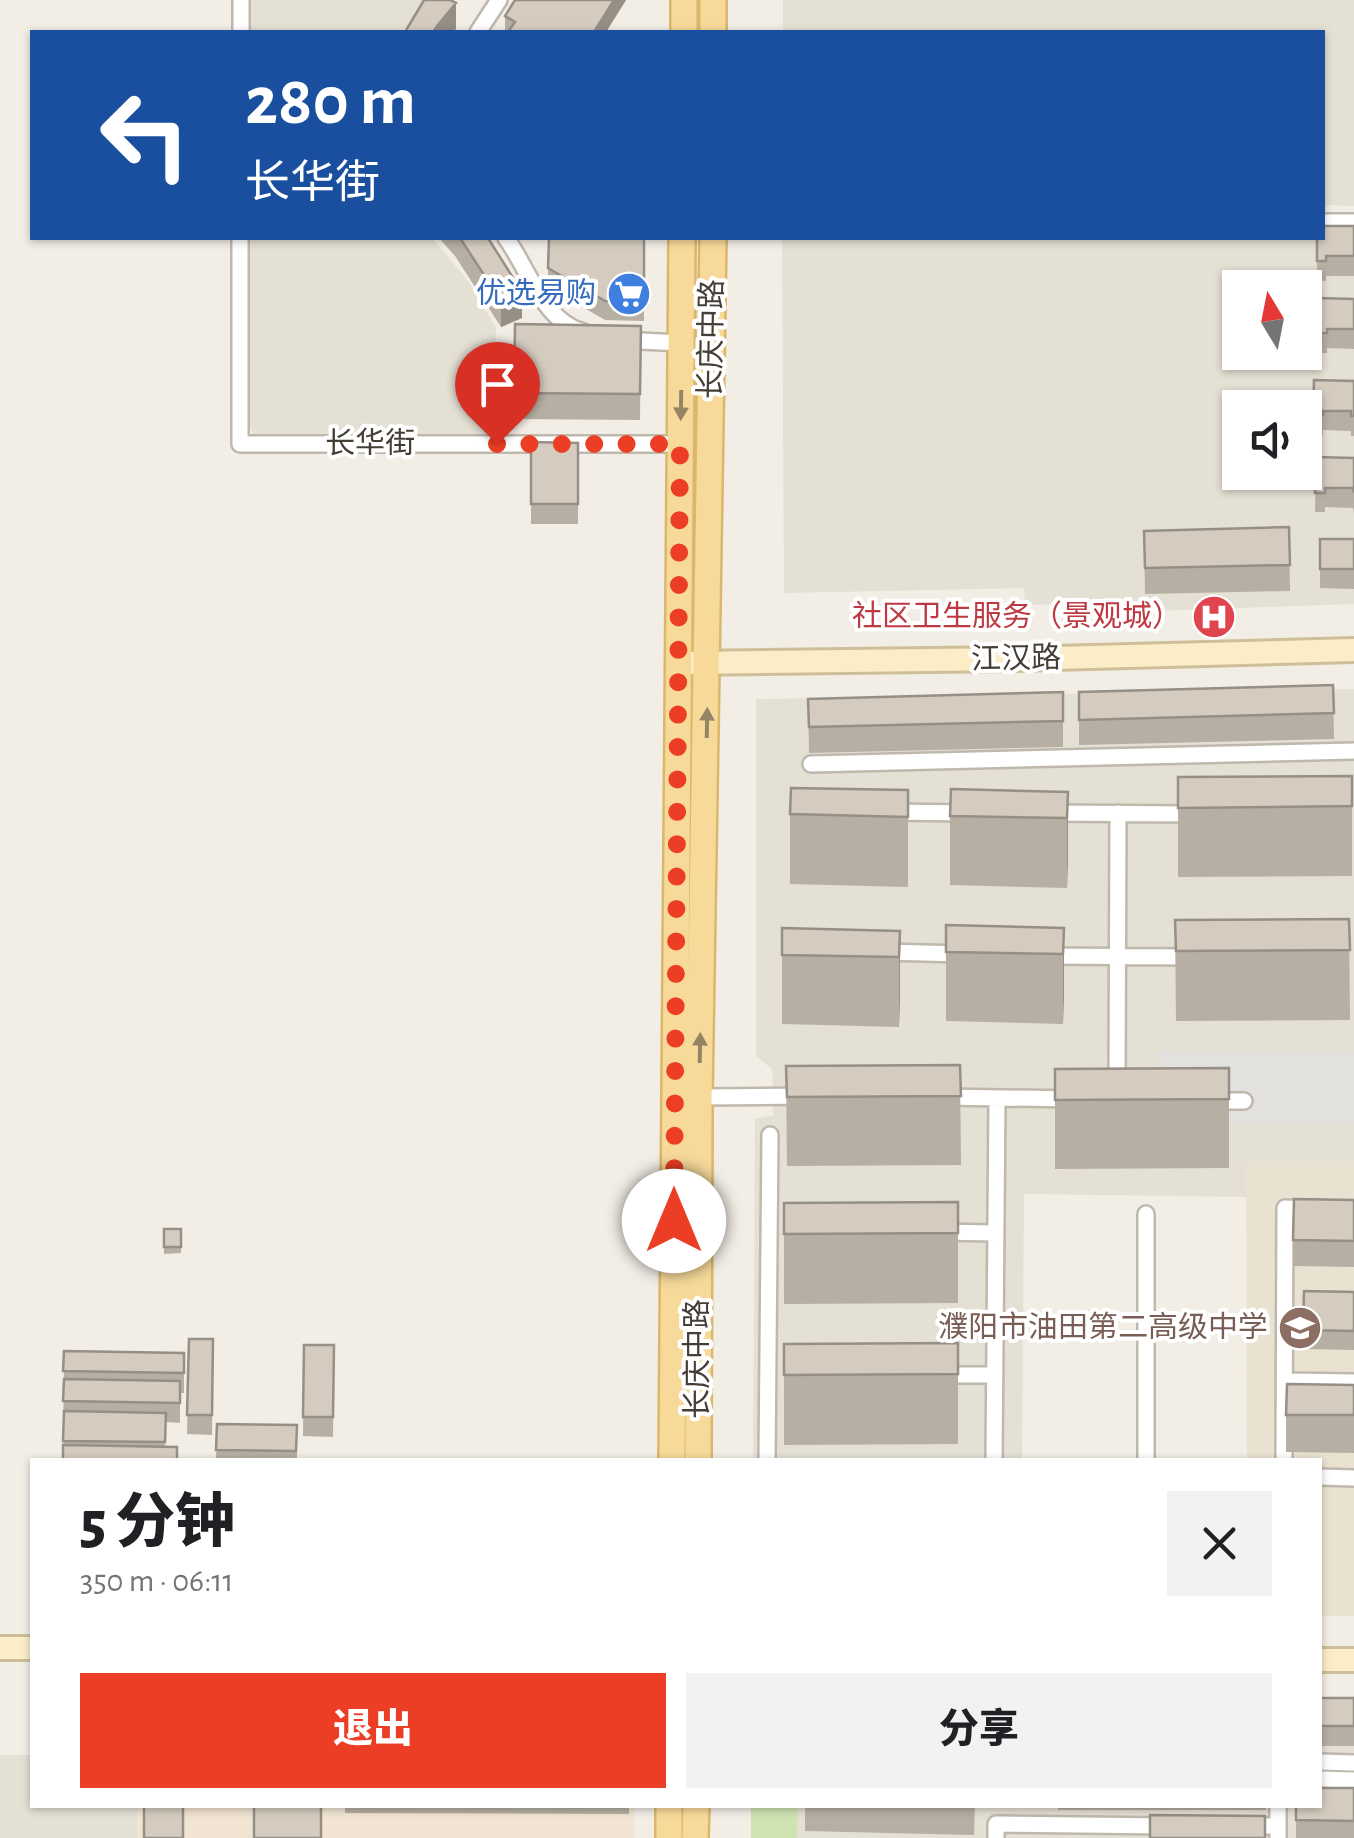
<!DOCTYPE html>
<html lang="zh">
<head>
<meta charset="utf-8">
<style>
	body { margin:0; font-family:"Alegreya Sans","Noto Sans SC",sans-serif; background:#f2f2f2; color:#202124; height:100vh; display:flex; flex-direction:column; font-size:38px; white-space:nowrap }
	* { box-sizing:border-box; margin:0 }
	p { font-size:32px; color:#757577 }
	.icon { flex:none; width:55px; height:55px; fill:none; stroke:currentColor; stroke-width:2; stroke-linecap:round; stroke-linejoin:round }
	.map { position:relative; flex:1; overflow:hidden }
	.drawer { position:absolute; left:30px; top:1458px; width:1292px; height:350px; display:flex; flex-direction:column; background:#fff; border-radius:0px; box-shadow:0 2px 8px #0004 }
	.drawer>* { flex:none }
	.top-card { position:absolute; left:30px; top:30px; width:1295px; height:210px; border-radius:0px; box-shadow:0 2px 8px #0004; background:#1a4fa0; color:#fff; overflow:hidden }
	.needle { width:65px; rotate:350deg }
	.fabs { position:absolute; left:1222px; top:270px; display:grid; gap:20px }
	.fabs a { display:grid; place-items:center; width:100px; height:100px; border-radius:0px; background:#fff; box-shadow:0 2px 8px #0004; font-size:50px }
	.pin { position:absolute; display:grid; place-items:center; width:85px; height:85px; color:#fff; margin:-102px -42px; border-radius:50% 50% 50% 0; rotate:-45deg; box-shadow:0 0 10px #0007 }
	.pin .icon { rotate:45deg }
	.me { position:absolute; width:110px; margin:-55px; rotate:0deg; stroke-linejoin:round; filter:drop-shadow(0 0 8px #0008) }
	.turn { display:flex; align-items:center; gap:35px; height:210px; padding:0 50px; font-size:45px }
	.turn .icon { width:130px; height:130px; stroke-width:2.5 }
	.turn b { display:block; font-size:70px; line-height:85px }
	.round { display:grid; place-items:center; flex:none; width:105px; height:105px; border-radius:0px; background:#f2f2f2 }
	.head { display:flex; align-items:center; justify-content:space-between; height:170px; padding:0 50px }
	h1 { font-size:60px; font-weight:800; line-height:75px }
	.action { display:flex; gap:20px; margin-top:auto; padding:20px 50px }
	.action a { flex:1; height:115px; border-radius:0px; background:#eb3e24; color:#fff; font-size:40px; font-weight:800; line-height:115px; text-align:center }
	.action a+a { background:#f2f2f2; color:#202124 }
	.map>svg:first-child { display:block }
	.residential { fill:#e5e0d4; fill-rule:evenodd }
	.commercial { fill:#f2e4d2 }
	.education { fill:#eae2d1 }
	.green { fill:#cee3b1 }
	.parking { fill:#e3e1de }
	.lines { fill:none; stroke-linecap:round; stroke-linejoin:round }
	.street-casing { stroke:#bfb8ac; stroke-width:20 }
	.secondary-casing { stroke:#cfbf98; stroke-width:28 }
	.primary-casing { stroke:#dbb76b; stroke-width:30 }
	.street { stroke:#fff; stroke-width:15 }
	.secondary { stroke:#fbedc7; stroke-width:22 }
	.primary { stroke:#f7da9a; stroke-width:25 }
	.wall { fill:#b7afa4 }
	.shaded-wall { fill:#958f86 }
	.building { fill:#d5ccbf; stroke:#958f86; stroke-width:2.5 }
	.oneway { fill:#958463 }
	.route { stroke:#eb3e24; stroke-width:18; stroke-dasharray:0 32.4 }
	.labels { text-anchor:middle; dominant-baseline:central; stroke-width:8; stroke-linejoin:round; paint-order:stroke }
	.shop-label { font-size:30px; fill:#366cbe; stroke:#fff; text-anchor:end }
	.street-label { font-size:30px; fill:#443e36; stroke:#fff }
	.health-label { font-size:30px; fill:#be3a42; stroke:#fff; text-anchor:end }
	.education-label { font-size:30px; fill:#785e54; stroke:#fff; text-anchor:end }
</style>
</head>
<body>
<div class="map">
<svg width="1354" height="1838" viewBox="0 0 1354 1838">
	<rect width="100%" height="100%" fill="#f2eee6"/>
	<!-- residential -->
	<path class="residential" d="M 251,0 L 455,0 L 425,32 L 251,32 Z
		M 783,0 L 1354,0 L 1354,206 L 1323,205 L 1322,32 L 783,32 Z
		M 1354,234 L 1354,604 L 1152,611 L 1151,601 L 1025,605 L 1024,588 L 784,593 L 782,238 L 1322,238 ZM 1240,288 L 1305,288 L 1305,352 L 1240,352 ZM 1240,408 L 1305,408 L 1305,472 L 1240,472 Z
		M 249,238 L 432,238 L 468,281 L 496,327 L 496,434 L 254,436 L 247,422 Z
		M 1354,689 L 1354,1162 L 1246,1162 L 1246,1197 L 1024,1194 L 1022,1460 L 753,1460 L 755,1119 L 773,1115 L 773,1088 L 772,1069 L 756,1056 L 756,699 Z
		M 1320,1701 L 1354,1702 L 1354,1838 L 751,1838 L 751,1805 L 1320,1805 Z
		M 0,1755 L 32,1755 L 32,1805 L 138,1805 L 137,1838 L 0,1838 Z"/>
	<!-- commercial -->
	<path class="commercial" d="M 138,1805 L 634,1805 L 634,1838 L 137,1838 Z"/>
	<!-- education -->
	<path class="education" d="M 1246,1162 L 1354,1162 L 1354,1616 L 1320,1616 L 1320,1460 L 1247,1460 Z"/>
	<!-- green -->
	<path class="green" d="M 751,1805 L 798,1805 L 797,1838 L 751,1838 Z"/>
	<!-- parking -->
	<path class="parking" d="M 1157,1051 L 1354,1052 L 1354,1126 L 1156,1126 Z"/>
	<g class="lines">
		<!-- street casing -->
		<g class="street-casing">
			<path id="street" d="M 241,32 L 241,0
				M 478,32 L 499,0
				M 1322,222 L 1354,222
				M 240,238 L 240,444 L 680,444
				M 506,238 C 528,268 544,323 584,332
				M 621,340 L 681,343
				M 811,764 L 1354,751
				M 888,812 L 970,813
				M 1048,813 L 1195,814
				M 883,952 L 965,954
				M 1043,956 L 1195,957
				M 1117,1084 L 1118,813
				M 699,1097 L 805,1096
				M 943,1097 L 1075,1099
				M 1208,1101 L 1244,1101
				M 940,1232 L 995,1233
				M 938,1375 L 995,1375
				M 1286,1381 L 1354,1382
				M 767,1460 L 770,1135
				M 994,1460 L 997,1098
				M 1146,1460 L 1146,1214
				M 1284,1460 L 1285,1208 L 1310,1209
				M 1320,1477 L 1354,1478
				M 1320,1762 L 1354,1763
				M 1320,1779 L 1354,1780
				M 1246,1826 L 1278,1826
				M 996,1838 L 996,1824 L 1168,1826
				M 1278,1838 L 1278,1805"/>
		</g>
		<!-- secondary casing -->
		<g class="secondary-casing">
			<path id="secondary" d="M 687,663 L 1013,659 L 1354,650
				M 0,1648 L 32,1648
				M 1320,1660 L 1354,1660"/>
		</g>
		<!-- primary casing -->
		<g class="primary-casing">
			<path id="primary" d="M 684,32 L 684,0
				M 713,32 L 713,0
				M 672,1460 L 682,238
				M 698,1460 L 699,1097 L 713,238
				M 669,1838 L 669,1805
				M 695,1838 L 696,1805"/>
		</g>
		<!-- street -->
		<use href="#street" class="street"/>
		<!-- secondary -->
		<use href="#secondary" class="secondary"/>
		<!-- primary -->
		<use href="#primary" class="primary"/>
	</g>
	<!-- wall -->
	<path class="wall" d="M 515,0 L 626,0 L 606,32 L 505,32 L 505,16 Z
		M 1354,226 L 1354,276 L 1326,276 L 1326,281 L 1317,280 L 1317,238 Z
		M 439,238 L 488,238 L 522,318 L 501,327 L 455,256 Z
		M 644,238 L 644,321 L 605,320 L 548,287 L 548,268 Z
		M 1318,298 L 1354,299 L 1354,349 L 1327,348 L 1327,353 L 1318,353 Z
		M 515,324 L 641,326 L 640,420 L 514,419 Z
		M 1314,380 L 1354,381 L 1354,436 L 1351,436 L 1351,431 L 1323,430 L 1323,435 L 1313,435 Z
		M 531,442 L 578,443 L 578,524 L 531,524 Z
		M 1316,457 L 1354,458 L 1354,513 L 1353,508 L 1325,507 L 1325,512 L 1315,512 Z
		M 1289,527 L 1290,591 L 1145,594 L 1144,531 Z
		M 1320,539 L 1354,539 L 1354,589 L 1320,588 Z
		M 1333,685 L 1334,739 L 1079,745 L 1079,692 Z
		M 1063,692 L 1063,747 L 809,753 L 808,699 Z
		M 1352,776 L 1352,876 L 1178,877 L 1178,777 Z
		M 908,790 L 908,887 L 790,884 L 790,814 Z
		M 1068,792 L 1067,888 L 950,885 L 950,816 Z
		M 1349,919 L 1350,1020 L 1176,1021 L 1175,920 Z
		M 782,928 L 900,931 L 899,1027 L 782,1024 Z
		M 1064,928 L 1063,1024 L 946,1021 L 946,952 Z
		M 960,1065 L 961,1165 L 787,1166 L 786,1066 Z
		M 1229,1068 L 1229,1168 L 1055,1169 L 1055,1069 Z
		M 1294,1199 L 1354,1200 L 1354,1267 L 1293,1266 Z
		M 958,1202 L 958,1303 L 784,1304 L 784,1203 Z
		M 164,1229 L 181,1229 L 181,1253 L 164,1254 Z
		M 1304,1291 L 1354,1292 L 1354,1350 L 1303,1349 Z
		M 189,1339 L 213,1339 L 212,1435 L 187,1434 Z
		M 958,1343 L 958,1444 L 784,1445 L 784,1344 Z
		M 304,1345 L 334,1345 L 333,1437 L 303,1436 Z
		M 64,1351 L 184,1353 L 184,1393 L 180,1393 L 180,1423 L 166,1422 L 165,1447 L 63,1460 Z
		M 1354,1385 L 1354,1453 L 1286,1452 L 1286,1415 Z
		M 217,1424 L 297,1425 L 297,1460 L 216,1460 Z
		M 1320,1698 L 1354,1698 L 1354,1746 L 1320,1746 Z
		M 1354,1788 L 1354,1838 L 1296,1838 L 1296,1805 Z
		M 345,1805 L 629,1805 L 629,1814 L 345,1813 Z
		M 805,1805 L 975,1805 L 974,1835 L 805,1831 Z
		M 1058,1805 L 1266,1805 L 1266,1810 L 1058,1810 Z"/>
	<!-- shaded-wall -->
	<path class="shaded-wall" d="M 614,0 L 626,0 L 606,32 L 594,32 Z
		M 456,3 L 456,29 L 453,32 L 433,32 L 437,26 Z
		M 522,292 L 522,318 L 501,327 L 501,301 Z
		M 1068,792 L 1068,861 L 1067,888 L 1067,818 Z
		M 1064,928 L 1064,997 L 1063,1024 L 1063,954 Z
		M 900,931 L 900,1000 L 899,1027 L 899,957 Z"/>
	<!-- building -->
	<path class="building" d="M 424,0 L 450,0 L 456,3 L 437,26 L 433,32 L 405,32 Z
		M 515,0 L 614,0 L 594,32 L 508,32 L 515,22 L 505,16 Z
		M 1322,226 L 1354,226 L 1354,256 L 1326,256 L 1326,261 L 1317,261 L 1317,238 L 1322,238 Z
		M 460,238 L 488,238 L 522,292 L 501,301 Z
		M 549,238 L 644,238 L 644,302 L 605,301 L 548,268 Z
		M 1318,298 L 1354,299 L 1354,329 L 1327,329 L 1327,333 L 1318,333 Z
		M 515,324 L 641,326 L 640,394 L 514,393 Z
		M 1314,380 L 1354,381 L 1354,416 L 1351,416 L 1351,411 L 1323,411 L 1323,415 L 1313,415 Z
		M 531,442 L 578,443 L 578,504 L 531,504 Z
		M 1316,457 L 1354,458 L 1354,493 L 1353,488 L 1325,488 L 1325,493 L 1315,493 Z
		M 1289,527 L 1290,565 L 1145,568 L 1144,531 Z
		M 1320,539 L 1354,539 L 1354,569 L 1320,569 Z
		M 1333,685 L 1334,713 L 1079,720 L 1079,692 Z
		M 1063,692 L 1063,721 L 809,727 L 808,699 Z
		M 1352,776 L 1352,806 L 1178,808 L 1178,777 Z
		M 791,788 L 908,790 L 908,817 L 790,814 Z
		M 951,789 L 1068,792 L 1067,818 L 950,816 Z
		M 1349,919 L 1350,950 L 1176,951 L 1175,920 Z
		M 946,925 L 1064,928 L 1063,954 L 946,952 Z
		M 782,928 L 900,931 L 899,957 L 782,955 Z
		M 960,1065 L 961,1096 L 787,1097 L 786,1066 Z
		M 1229,1068 L 1229,1099 L 1055,1100 L 1055,1069 Z
		M 1294,1199 L 1354,1200 L 1354,1241 L 1293,1240 Z
		M 958,1202 L 958,1233 L 784,1234 L 784,1203 Z
		M 164,1229 L 181,1229 L 181,1247 L 164,1247 Z
		M 1304,1291 L 1354,1292 L 1354,1331 L 1303,1330 Z
		M 189,1339 L 213,1339 L 212,1415 L 187,1415 Z
		M 958,1343 L 958,1374 L 784,1375 L 784,1344 Z
		M 304,1345 L 334,1345 L 333,1417 L 303,1417 Z
		M 64,1351 L 184,1353 L 184,1373 L 63,1371 Z
		M 64,1379 L 180,1381 L 180,1403 L 63,1401 Z
		M 1287,1384 L 1354,1385 L 1354,1415 L 1286,1415 Z
		M 64,1411 L 166,1413 L 165,1442 L 63,1441 Z
		M 217,1424 L 297,1425 L 296,1451 L 216,1450 Z
		M 63,1445 L 177,1447 L 177,1460 L 63,1460 Z
		M 1320,1698 L 1354,1698 L 1354,1726 L 1320,1726 Z
		M 1320,1788 L 1354,1788 L 1354,1821 L 1296,1820 L 1296,1805 L 1320,1805 Z
		M 144,1805 L 183,1805 L 183,1838 L 144,1838 Z
		M 254,1805 L 321,1805 L 321,1838 L 254,1838 Z
		M 1150,1815 L 1265,1816 L 1265,1838 L 1150,1838 Z"/>
	<!-- one-way arrows -->
	<defs><path id="oneway-solid" d="M-6-.8H1V-3.2L6.5 0L1 3.2V.8H-6Z" transform="scale(2.5)"/></defs>
	<g class="oneway">
		<use href="#oneway-solid" transform="translate(681 405) rotate(91)"/>
		<use href="#oneway-solid" transform="translate(707 723) rotate(-89)"/>
		<use href="#oneway-solid" transform="translate(700 1048) rotate(-89)"/>
	</g>
	<g class="lines">
		<!-- route -->
		<path class="route" d="M 497,444 L 680,444 L 674,1221"/>
	</g>
	<!-- icons -->
	<defs>
		<g id="supermarket-disc" transform="scale(2.25)"><circle r="9.5" fill="#3f7fe0" stroke="#fff"/><path d="M-6-5.5h2.5l.6 2H6L4.5 2H-2.5L-4.4-4H-6ZM-1.5 3.2a1.3 1.3 0 1 0 .1 0ZM3 3.2a1.3 1.3 0 1 0 .1 0Z" fill="#fff"/></g>
		<g id="hospital-disc" transform="scale(2.25)"><circle r="9.5" fill="#e0444e" stroke="#fff"/><path d="M-5-5h3v3.5h4V-5h3V5h-3V1.5h-4V5h-3Z" fill="#fff"/></g>
		<g id="school-disc" transform="scale(2.25)"><circle r="9.5" fill="#8d6e63" stroke="#fff"/><path d="M0-5L7-2L0 1L-7-2ZM-4 1L0 2.5L4 1V4Q0 6-4 4Z" fill="#fff"/></g>
	</defs>
	<g fill-rule="evenodd">
		<use href="#supermarket-disc" x="629" y="294"/>
		<use href="#hospital-disc" x="1214" y="617"/>
		<use href="#school-disc" x="1300" y="1328"/>
	</g>
	<g class="labels">
		<!-- shop labels -->
		<g class="shop-label">
			<text x="596" y="294">优选易购</text>
		</g>
		<!-- street labels -->
		<g class="street-label">
			<text transform="translate(712 339) rotate(-89)">长庆中路</text>
			<text x="370" y="444">长华街</text>
			<text transform="translate(1016 659) rotate(-1)">江汉路</text>
			<text transform="translate(698 1359) rotate(-90)">长庆中路</text>
		</g>
		<!-- health labels -->
		<g class="health-label">
			<text x="1182" y="617">社区卫生服务（景观城）</text>
		</g>
		<!-- education labels -->
		<g class="education-label">
			<text x="1268" y="1328">濮阳市油田第二高级中学</text>
		</g>
	</g>
</svg>
<div class="fabs">
<a><svg class="needle" viewBox="-14 -14 28 28"><path d="M0-13l5 13h-10z" fill="#e53935"/><path d="M0 13l5-13h-10z" fill="#757577"/></svg></a>
<a><svg class="icon" aria-label="sound" viewBox="0 0 24 24"><path d="M4 9h4l5-4v14l-5-4H4zM17 9q2 3 0 6"/></svg></a>
</div>
<div class="pin" style="left:497px;top:444px;background:#d93025"><svg class="icon" aria-label="arrive" viewBox="0 0 24 24"><path d="M6 21V4h12l-3 4 3 4H6"/></svg></div>
<svg class="me" style="left:674px;top:1221px" viewBox="-20 -20 40 40"><circle r="19" fill="#fff"/><path d="M0-13L10 11 0 6-10 11z" fill="#eb3e24"/></svg>
<div class="top-card">
<div class="turn"><svg class="icon" aria-label="left" viewBox="0 0 24 24"><path d="M17 20v-9H6M10 6l-5 5 5 5"/></svg><div><b>280 m</b>长华街</div></div>
</div>
<section class="drawer">
<div class="head"><div><h1>5 分钟</h1><p>350 m · 06:11</p></div><a class="round"><svg class="icon" aria-label="close" viewBox="0 0 24 24"><path d="M6 6l12 12M18 6L6 18"/></svg></a></div>
<div class="action"><a>退出</a><a>分享</a></div>
</section>
</div>
</body>
</html>
